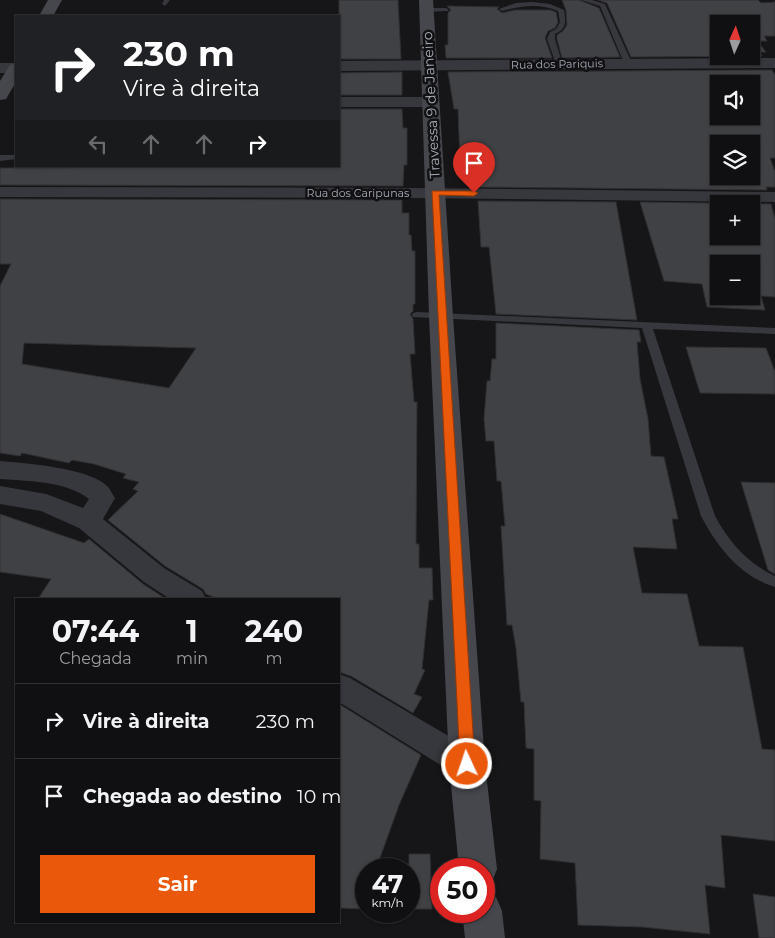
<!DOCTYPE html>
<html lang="pt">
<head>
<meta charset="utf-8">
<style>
	body { margin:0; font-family:Montserrat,sans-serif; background:#1e1e20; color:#f1f3f6; height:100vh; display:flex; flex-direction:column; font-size:19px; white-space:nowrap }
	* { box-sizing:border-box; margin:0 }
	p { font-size:16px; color:#9c9d9f }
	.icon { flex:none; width:28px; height:28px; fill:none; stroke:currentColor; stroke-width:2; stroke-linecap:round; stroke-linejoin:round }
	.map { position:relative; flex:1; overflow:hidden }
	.side { position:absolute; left:15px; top:598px; width:325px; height:325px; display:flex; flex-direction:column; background:#101012; border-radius:0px; box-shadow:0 1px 4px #0004,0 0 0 1px #303032 }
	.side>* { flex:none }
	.top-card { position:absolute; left:15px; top:15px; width:325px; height:152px; border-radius:0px; box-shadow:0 1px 4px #0004,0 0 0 1px #303032; background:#202124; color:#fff; overflow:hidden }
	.needle { width:32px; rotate:3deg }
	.controls { position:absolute; left:710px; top:15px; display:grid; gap:10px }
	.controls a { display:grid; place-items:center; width:50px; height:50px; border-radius:0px; background:#101012; box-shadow:0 1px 4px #0004,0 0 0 1px #303032; font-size:25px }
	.speed { position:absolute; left:355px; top:858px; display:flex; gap:10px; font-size:25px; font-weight:700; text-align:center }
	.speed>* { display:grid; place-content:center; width:65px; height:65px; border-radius:50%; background:#101012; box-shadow:0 1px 4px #0004,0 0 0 1px #303032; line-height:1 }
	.speed small { font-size:12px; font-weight:400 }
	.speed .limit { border:8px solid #d22; background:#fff; color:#111 }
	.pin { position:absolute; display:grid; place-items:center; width:42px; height:42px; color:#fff; margin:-51px -21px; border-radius:50% 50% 50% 0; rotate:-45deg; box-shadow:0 0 5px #0007 }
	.pin .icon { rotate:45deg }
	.me { position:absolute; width:55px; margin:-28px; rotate:357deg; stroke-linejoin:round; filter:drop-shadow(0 0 4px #0008) }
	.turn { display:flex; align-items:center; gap:18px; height:105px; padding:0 25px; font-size:22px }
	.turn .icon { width:65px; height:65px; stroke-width:2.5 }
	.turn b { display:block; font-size:35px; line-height:42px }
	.lanes { display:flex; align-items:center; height:48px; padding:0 25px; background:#0003; justify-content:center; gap:25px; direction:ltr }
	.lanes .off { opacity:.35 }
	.eta { display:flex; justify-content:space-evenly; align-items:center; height:85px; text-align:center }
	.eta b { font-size:30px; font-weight:700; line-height:35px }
	.action { display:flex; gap:10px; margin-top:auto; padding:10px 25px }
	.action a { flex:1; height:58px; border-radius:0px; background:#ea580c; color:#fff; font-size:20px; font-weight:700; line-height:58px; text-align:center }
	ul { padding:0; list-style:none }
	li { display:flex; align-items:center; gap:15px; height:75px; padding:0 25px; border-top:1px solid #303032 }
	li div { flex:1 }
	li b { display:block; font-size:19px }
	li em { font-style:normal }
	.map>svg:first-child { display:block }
	.building { fill:#404145; stroke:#303034; fill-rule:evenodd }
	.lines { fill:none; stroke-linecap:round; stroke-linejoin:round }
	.service { fill:#37383d; fill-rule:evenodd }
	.minor { fill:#37383d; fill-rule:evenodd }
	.tertiary { fill:#37383d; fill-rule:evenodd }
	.secondary { fill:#45474d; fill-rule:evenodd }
	.route { fill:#ea580c; stroke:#983908 }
	.labels { text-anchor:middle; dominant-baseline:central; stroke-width:5; stroke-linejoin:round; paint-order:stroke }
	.far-street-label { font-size:11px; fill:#a8adb8; stroke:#111113 }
	.street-label { font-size:14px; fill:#a8adb8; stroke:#111113 }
</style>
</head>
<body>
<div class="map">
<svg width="775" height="938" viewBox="0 0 775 938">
	<rect width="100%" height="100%" fill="#161618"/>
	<!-- building -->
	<path class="building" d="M 339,0 L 398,0 L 401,59 L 339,59 Z
		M 562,0 L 579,0 L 599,8 L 620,57 L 562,58 L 557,39 L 557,35 L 563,31 L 567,25 L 566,10 Z
		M 598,0 L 758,0 L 761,3 L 775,2 L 775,36 L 764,36 L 767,41 L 757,41 L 766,52 L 760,52 L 762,56 L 631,57 L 607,3 ZM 719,24 L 751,24 L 751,56 L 719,56 Z
		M 447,6 L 499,7 L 497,9 L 502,13 L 515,10 L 550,10 L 556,12 L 558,22 L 555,28 L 548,31 L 545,38 L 552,58 L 446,58 L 445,45 L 448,45 L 448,13 L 451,10 Z
		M 772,70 L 775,75 L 775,158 L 770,158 L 775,172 L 775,187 L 766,187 L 767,190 L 478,187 L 477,182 L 465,182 L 462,163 L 460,163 L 458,109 L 454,109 L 448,72 ZM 719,84 L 751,84 L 751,116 L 719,116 ZM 719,144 L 751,144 L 751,176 L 719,176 Z
		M 402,72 L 402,95 L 339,95 L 339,73 Z
		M 339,109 L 402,109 L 403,128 L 407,128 L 407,165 L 404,165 L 403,186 L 0,185 L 0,168 L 339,166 Z
		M 0,199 L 402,200 L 402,213 L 409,213 L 409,235 L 411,235 L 412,251 L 415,251 L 415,304 L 413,304 L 413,311 L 410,314 L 413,319 L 415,354 L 410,354 L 414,402 L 417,402 L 416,544 L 419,544 L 419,568 L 432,568 L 433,600 L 429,600 L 422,669 L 425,670 L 414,694 L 422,697 L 413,713 L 351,676 L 339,672 L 339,599 L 218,599 L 206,594 L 203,589 L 165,566 L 108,520 L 138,491 L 133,489 L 139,482 L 123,478 L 126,474 L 94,464 L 72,460 L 69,463 L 22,453 L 20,456 L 0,453 L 0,286 L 11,264 L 0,264 ZM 24,343 L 196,348 L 169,388 L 22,364 Z
		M 478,201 L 616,202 L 637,320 L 496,314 L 489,247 L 481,247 Z
		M 640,202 L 771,204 L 775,219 L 775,297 L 761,296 L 765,310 L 707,307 L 702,284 L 664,281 ZM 719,204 L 751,204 L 751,236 L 719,236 ZM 719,264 L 751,264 L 751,296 L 719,296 Z
		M 496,323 L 639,330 L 641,342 L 637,342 L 640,379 L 648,419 L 651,456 L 664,457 L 678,519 L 672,519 L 677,549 L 633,547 L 642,593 L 687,594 L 699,646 L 743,647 L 762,749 L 775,750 L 775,841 L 721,835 L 725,888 L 705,885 L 710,934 L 642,927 L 578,925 L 575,863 L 540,859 L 541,801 L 534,800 L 534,749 L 526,748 L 524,702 L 521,702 L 516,648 L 512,625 L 507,625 L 501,526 L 505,526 L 501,481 L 497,481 L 494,441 L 486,441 L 484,419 L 487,381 L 490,381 L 492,359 L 496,359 Z
		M 686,347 L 766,348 L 775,372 L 775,394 L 700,393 Z
		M 741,482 L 775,483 L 775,574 L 768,570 Z
		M 0,514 L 84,543 L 89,539 L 143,584 L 166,599 L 38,599 L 51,579 L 0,572 Z
		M 339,704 L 421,755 L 399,805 L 376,869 L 366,869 L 366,909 L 339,908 Z
		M 409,854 L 430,854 L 432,909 L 409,909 Z
		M 753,894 L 775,897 L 775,938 L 759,938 Z"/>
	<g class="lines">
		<!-- service -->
		<path class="service" d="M 164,0 L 170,0 L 165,6 L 162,4 Z
			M 581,0 L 592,0 L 605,4 L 632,63 L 631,65 L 624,63 L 600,6 Z
			M 532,2 L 550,4 L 564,10 C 566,21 567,29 555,34 L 555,39 L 563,66 L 556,64 L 547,39 L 550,32 L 556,29 L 560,22 L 558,11 C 540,3 521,6 502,11 L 499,9 L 516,3 Z
			M 446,8 L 449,10 L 448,11 L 426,12 L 423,10 L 426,8 Z
			M 0,155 L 16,155 L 16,159 L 0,161 Z
			M 417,312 L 775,328 L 775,334 L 653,329 L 715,516 C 729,542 747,563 775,576 L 775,587 C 740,576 718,548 701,516 L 642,328 L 413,317 L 412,315 L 413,313 Z"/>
		<!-- minor -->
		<path class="minor" d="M 339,97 L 431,97 L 437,99 L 439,102 L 437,105 L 431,107 L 339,107 Z
			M 0,187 L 410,188 L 775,192 L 775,202 L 410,198 L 0,197 Z
			M 0,461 C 25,463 87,468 106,485 C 110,488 112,494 115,498 L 103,519 L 164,568 L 202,591 L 206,599 L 170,599 L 144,582 L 79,528 L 41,511 L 0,504 L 0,486 L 46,494 L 83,508 L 89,499 C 66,481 28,481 0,479 Z
			M 339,674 L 350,678 L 479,754 L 483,764 L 479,774 L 467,778 L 455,774 L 339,702 Z"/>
		<!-- tertiary -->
		<path class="tertiary" d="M 775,58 L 775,68 L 339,71 L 339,61 Z
			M 0,63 L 16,63 L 16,73 L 0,73 Z"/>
		<!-- secondary -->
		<path class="secondary" d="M 48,0 L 62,0 L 53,16 L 39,16 Z
			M 419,0 L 433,0 L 453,316 L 485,764 L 497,869 L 492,882 L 484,885 L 484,869 L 459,869 L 449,764 L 429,316 Z
			M 16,63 L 16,82 L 6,99 L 0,100 L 0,81 L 10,65 Z
			M 484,892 L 496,897 L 502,911 L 505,938 L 465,938 L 462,911 L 484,911 Z"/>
	</g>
	<!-- route -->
	<path class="route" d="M 432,191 L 474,191 L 478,193 L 474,196 L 439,195 L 475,764 L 473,768 L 467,770 L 462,768 L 460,764 Z"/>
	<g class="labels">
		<!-- far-street labels -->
		<g class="far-street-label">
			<text transform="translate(557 64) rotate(-1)">Rua dos Pariquis</text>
			<text x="358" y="193">Rua dos Caripunas</text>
		</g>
		<!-- street labels -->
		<g class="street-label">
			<text transform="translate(431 105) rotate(-93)">Travessa 9 de Janeiro</text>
		</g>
	</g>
</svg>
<div class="controls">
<a><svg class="needle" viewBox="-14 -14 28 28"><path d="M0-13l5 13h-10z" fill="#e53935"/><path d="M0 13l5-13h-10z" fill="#9c9d9f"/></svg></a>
<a><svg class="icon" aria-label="sound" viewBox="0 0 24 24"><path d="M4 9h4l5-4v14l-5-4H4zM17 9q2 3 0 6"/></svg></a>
<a><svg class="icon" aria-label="layers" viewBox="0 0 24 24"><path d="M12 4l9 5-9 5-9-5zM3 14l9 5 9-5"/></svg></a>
<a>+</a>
<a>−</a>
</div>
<div class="speed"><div>47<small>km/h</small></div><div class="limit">50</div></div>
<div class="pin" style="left:474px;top:193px;background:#d93025"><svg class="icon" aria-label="arrive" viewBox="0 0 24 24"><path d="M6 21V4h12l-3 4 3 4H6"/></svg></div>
<svg class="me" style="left:467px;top:764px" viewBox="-20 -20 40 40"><circle r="17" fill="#ea580c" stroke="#fff" stroke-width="3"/><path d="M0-11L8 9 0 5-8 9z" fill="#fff"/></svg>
<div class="top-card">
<div class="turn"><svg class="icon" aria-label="right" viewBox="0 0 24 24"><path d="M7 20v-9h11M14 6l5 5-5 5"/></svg><div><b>230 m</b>Vire à direita</div></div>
<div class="lanes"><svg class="icon off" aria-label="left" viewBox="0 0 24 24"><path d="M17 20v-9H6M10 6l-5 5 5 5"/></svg><svg class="icon off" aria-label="ahead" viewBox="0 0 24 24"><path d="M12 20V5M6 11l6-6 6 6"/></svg><svg class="icon off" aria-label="ahead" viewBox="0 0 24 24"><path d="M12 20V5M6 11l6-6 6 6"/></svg><svg class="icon" aria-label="right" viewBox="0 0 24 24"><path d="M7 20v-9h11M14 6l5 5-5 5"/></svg></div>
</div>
<section class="side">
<div class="eta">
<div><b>07:44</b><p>Chegada</p></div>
<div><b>1</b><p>min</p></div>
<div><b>240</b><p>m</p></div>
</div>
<ul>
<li><svg class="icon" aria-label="right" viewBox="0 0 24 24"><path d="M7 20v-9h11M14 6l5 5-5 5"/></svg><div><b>Vire à direita</b></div><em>230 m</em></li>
<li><svg class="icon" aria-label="arrive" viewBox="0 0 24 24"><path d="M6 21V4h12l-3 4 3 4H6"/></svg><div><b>Chegada ao destino</b></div><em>10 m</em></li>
</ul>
<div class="action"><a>Sair</a></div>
</section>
</div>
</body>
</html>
